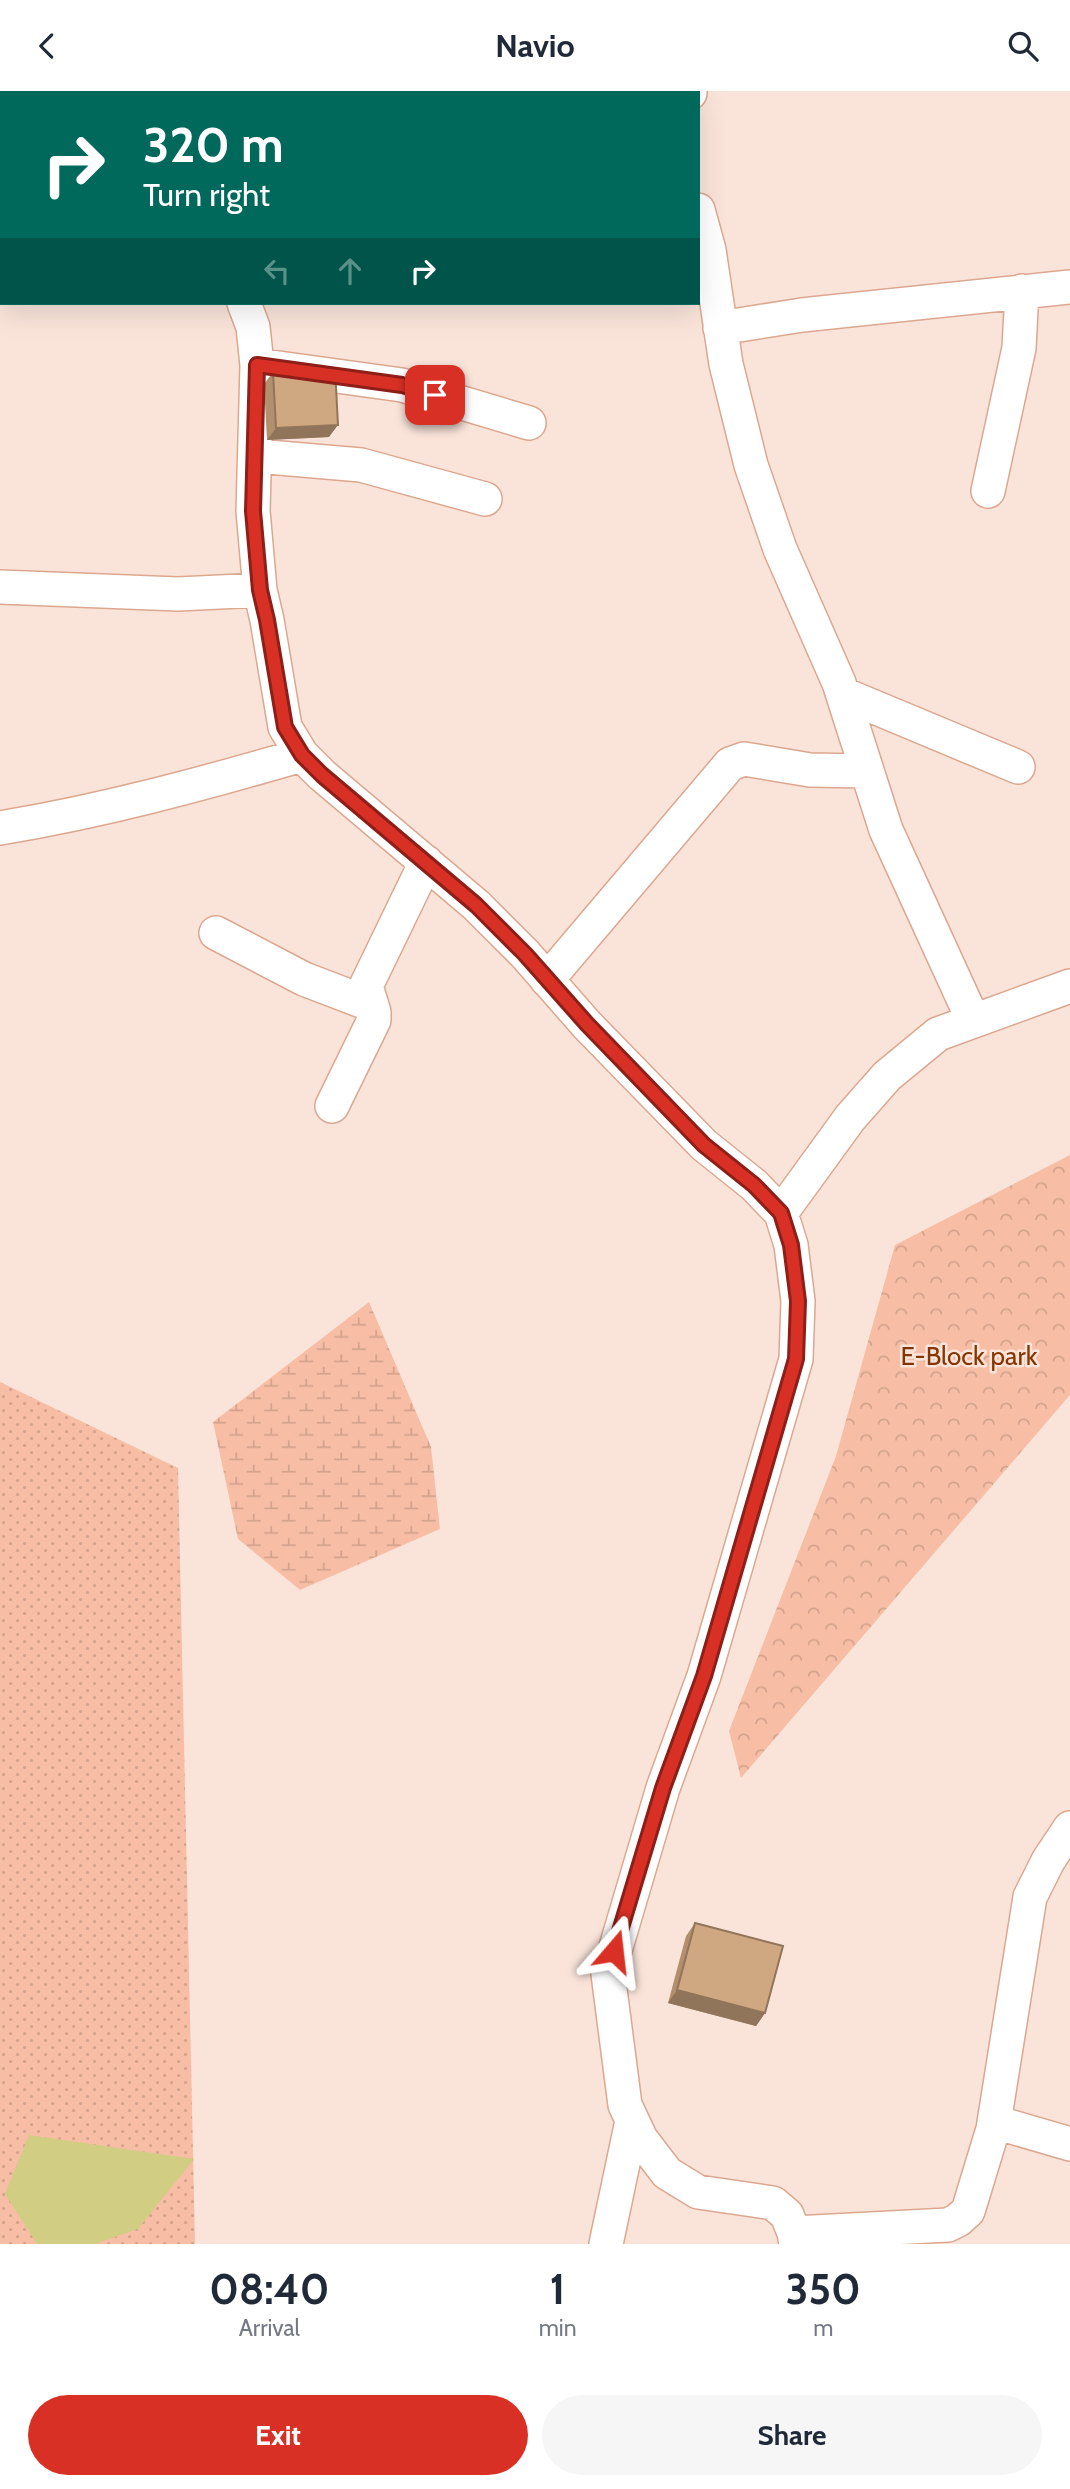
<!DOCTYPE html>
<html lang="en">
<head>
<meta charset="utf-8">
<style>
	body { margin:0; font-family:Cabin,sans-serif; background:#f6f6f7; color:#1f2937; height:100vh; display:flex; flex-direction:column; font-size:26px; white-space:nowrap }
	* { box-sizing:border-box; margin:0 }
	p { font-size:23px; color:#747a83 }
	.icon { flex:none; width:38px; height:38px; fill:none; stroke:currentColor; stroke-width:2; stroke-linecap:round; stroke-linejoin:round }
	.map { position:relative; height:2153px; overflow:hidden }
	.drawer { display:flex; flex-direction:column; background:#fff; flex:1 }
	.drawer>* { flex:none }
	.guide { position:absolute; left:0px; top:0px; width:700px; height:214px; box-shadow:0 7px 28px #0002; background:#00695c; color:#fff; overflow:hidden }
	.pin { position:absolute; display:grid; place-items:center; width:60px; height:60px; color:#fff; margin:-30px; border-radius:14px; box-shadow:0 4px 10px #0006 }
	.me { position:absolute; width:77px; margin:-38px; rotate:17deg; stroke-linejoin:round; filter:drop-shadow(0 0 5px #0008) }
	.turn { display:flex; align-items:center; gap:24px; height:147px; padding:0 28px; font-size:32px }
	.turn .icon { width:91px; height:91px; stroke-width:2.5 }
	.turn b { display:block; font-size:49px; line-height:60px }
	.lanes { display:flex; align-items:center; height:66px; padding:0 28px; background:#0003; justify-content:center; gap:35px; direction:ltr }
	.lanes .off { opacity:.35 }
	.eta { display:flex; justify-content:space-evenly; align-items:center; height:119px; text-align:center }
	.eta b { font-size:42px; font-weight:800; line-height:49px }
	.action { display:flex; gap:14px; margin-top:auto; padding:14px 28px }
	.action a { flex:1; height:80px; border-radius:42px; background:#d93025; color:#fff; font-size:28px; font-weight:800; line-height:80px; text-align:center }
	.action a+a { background:#f6f6f7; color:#1f2937 }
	header { display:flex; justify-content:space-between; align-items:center; height:91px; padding:0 28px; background:#fff; font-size:32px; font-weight:800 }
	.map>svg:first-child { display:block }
	.grass { fill:url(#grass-dots) }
	.wetland { fill:url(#wetland-marsh) }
	.park { fill:url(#park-crowns) }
	.water { fill:#d1cd83 }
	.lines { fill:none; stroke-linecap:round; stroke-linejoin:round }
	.lane-casing { stroke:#dba78f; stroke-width:18 }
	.street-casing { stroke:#dba78f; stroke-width:36 }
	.lane { stroke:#fff; stroke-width:16 }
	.street { stroke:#fff; stroke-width:33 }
	.wall { fill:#b2906e }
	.shaded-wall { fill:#91755a }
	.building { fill:#cfa780; stroke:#91755a; stroke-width:2 }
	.route-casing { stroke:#8d1f18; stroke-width:18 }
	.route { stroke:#d93025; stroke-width:12 }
	.labels { text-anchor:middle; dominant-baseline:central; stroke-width:5; stroke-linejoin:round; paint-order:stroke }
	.park-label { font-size:26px; fill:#873500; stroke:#fae4da }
</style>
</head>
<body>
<header><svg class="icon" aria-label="back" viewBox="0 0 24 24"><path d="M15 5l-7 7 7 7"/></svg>Navio<svg class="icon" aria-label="search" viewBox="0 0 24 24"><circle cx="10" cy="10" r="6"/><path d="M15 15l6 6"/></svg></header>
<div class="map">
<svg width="1070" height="2153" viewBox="0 0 1070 2153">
	<defs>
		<pattern id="grass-dots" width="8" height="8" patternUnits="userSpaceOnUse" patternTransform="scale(1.75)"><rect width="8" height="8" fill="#f7bea5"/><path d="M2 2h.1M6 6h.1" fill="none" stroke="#d4a28d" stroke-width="1.8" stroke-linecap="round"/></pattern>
		<pattern id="wetland-marsh" width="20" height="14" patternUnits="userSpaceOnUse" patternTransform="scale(1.75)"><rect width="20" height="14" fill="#f7bea5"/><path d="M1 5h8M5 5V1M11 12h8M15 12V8" fill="none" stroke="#d4a28d"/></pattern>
		<pattern id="park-crowns" width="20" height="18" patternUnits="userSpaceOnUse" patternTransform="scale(1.75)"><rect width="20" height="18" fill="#f7bea5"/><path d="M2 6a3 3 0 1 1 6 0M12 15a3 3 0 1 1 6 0" fill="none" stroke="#d4a28d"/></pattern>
	</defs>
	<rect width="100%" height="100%" fill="#fae4da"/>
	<!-- grass -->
	<path class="grass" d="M 0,1291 L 178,1377 L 195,2153 L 0,2153 Z"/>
	<!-- wetland -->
	<path class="wetland" d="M 369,1211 L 431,1356 L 440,1438 L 300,1499 L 238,1448 L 213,1331 Z"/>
	<!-- park -->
	<path class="park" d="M 1070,1064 L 1070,1304 L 741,1687 L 729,1640 L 836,1365 L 895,1154 Z"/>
	<!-- water -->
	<path class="water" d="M 29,2044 L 194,2068 L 138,2138 L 95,2153 L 37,2153 L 5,2103 Z"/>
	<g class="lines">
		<!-- lane casing -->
		<g class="lane-casing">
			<path id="lane" d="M 107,0 L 107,2
				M 205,2 L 206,0"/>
		</g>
		<!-- street casing -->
		<g class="street-casing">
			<path id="street" d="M 690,2 L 690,0
				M 0,94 L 2,95
				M 698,119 L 709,159 L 726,273 L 751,374 L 780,458 L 839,592 L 886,739 L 973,929
				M 244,212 L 253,236 L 257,274 L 253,420 L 260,499 L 267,529 L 285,636 L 302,664 L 322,684 L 476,814 L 525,863 L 587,934 L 704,1054 L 754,1094 L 781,1122 L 791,1154 L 798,1210 L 796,1268 L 704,1585 L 663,1697 L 608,1883 L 625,2014 L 641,2048 L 667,2082 L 698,2101 L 773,2112 L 787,2124 L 794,2142 L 796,2153
				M 720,237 L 802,224 L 1070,196
				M 257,274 L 402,294 L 529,332
				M 256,365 L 361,374 L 485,408
				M 988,400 L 1019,257 L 1022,200
				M 0,496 L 178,503 L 260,499
				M 843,603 L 1018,676
				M 0,737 C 103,720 202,693 302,664
				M 216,842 L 304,888 L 372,914
				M 547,889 L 730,673 L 744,668 L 810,679 L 866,680
				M 332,1015 L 374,929 L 374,921 L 366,895 L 426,771
				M 781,1122 L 850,1027 L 887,985 L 938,943 L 1070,895
				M 995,2031 L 1070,2053
				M 794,2142 L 948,2134 L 958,2129 L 968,2120 L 993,2038 L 1030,1806 L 1048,1770 L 1070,1737
				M 606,2153 L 632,2030"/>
		</g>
		<!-- lane -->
		<use href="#lane" class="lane"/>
		<!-- street -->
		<use href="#street" class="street"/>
	</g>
	<!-- wall -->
	<path class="wall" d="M 273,281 L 329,346 L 267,349 L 264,293 Z
		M 695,1832 L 765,1922 L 756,1935 L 668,1912 L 686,1845 Z"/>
	<!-- shaded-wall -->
	<path class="shaded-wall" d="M 144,0 L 180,0 L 179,2 L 154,2 Z
		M 338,334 L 329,346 L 267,349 L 276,337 Z
		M 677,1899 L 765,1922 L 756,1935 L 668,1912 Z"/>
	<!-- building -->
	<path class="building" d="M 490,0 L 569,0 L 569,2 L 490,2 Z
		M 335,277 L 338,334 L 276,337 L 273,281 Z
		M 695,1832 L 783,1855 L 765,1922 L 677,1899 Z"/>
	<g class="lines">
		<!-- route casing -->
		<g class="route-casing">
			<path id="route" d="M 435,304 L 402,294 L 257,274 L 253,420 L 260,499 L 267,529 L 285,636 L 302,664 L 322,684 L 476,814 L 525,863 L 587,933 L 704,1054 L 754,1094 L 781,1122 L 791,1154 L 798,1210 L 796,1268 L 704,1585 L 663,1697 L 614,1860"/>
		</g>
		<!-- route -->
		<use href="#route" class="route"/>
	</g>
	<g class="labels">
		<!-- park labels -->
		<g class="park-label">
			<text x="969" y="1265">E-Block park</text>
		</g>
	</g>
</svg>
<div class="pin" style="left:435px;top:304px;background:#d93025"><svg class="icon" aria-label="arrive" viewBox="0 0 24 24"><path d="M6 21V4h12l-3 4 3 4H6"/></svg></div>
<svg class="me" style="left:614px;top:1860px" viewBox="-20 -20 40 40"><path d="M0-17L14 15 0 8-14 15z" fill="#d93025" stroke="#fff" stroke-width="4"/></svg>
<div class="guide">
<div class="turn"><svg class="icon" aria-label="right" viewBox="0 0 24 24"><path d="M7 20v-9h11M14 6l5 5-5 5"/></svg><div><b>320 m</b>Turn right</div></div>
<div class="lanes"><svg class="icon off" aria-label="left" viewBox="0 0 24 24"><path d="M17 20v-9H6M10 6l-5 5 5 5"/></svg><svg class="icon off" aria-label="ahead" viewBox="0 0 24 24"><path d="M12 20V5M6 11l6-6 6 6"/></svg><svg class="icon" aria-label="right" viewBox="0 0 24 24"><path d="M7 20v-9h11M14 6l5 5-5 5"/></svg></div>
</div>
</div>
<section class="drawer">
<div class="eta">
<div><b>08:40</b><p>Arrival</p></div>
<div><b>1</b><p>min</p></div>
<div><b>350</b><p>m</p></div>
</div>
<div class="action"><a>Exit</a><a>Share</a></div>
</section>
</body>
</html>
